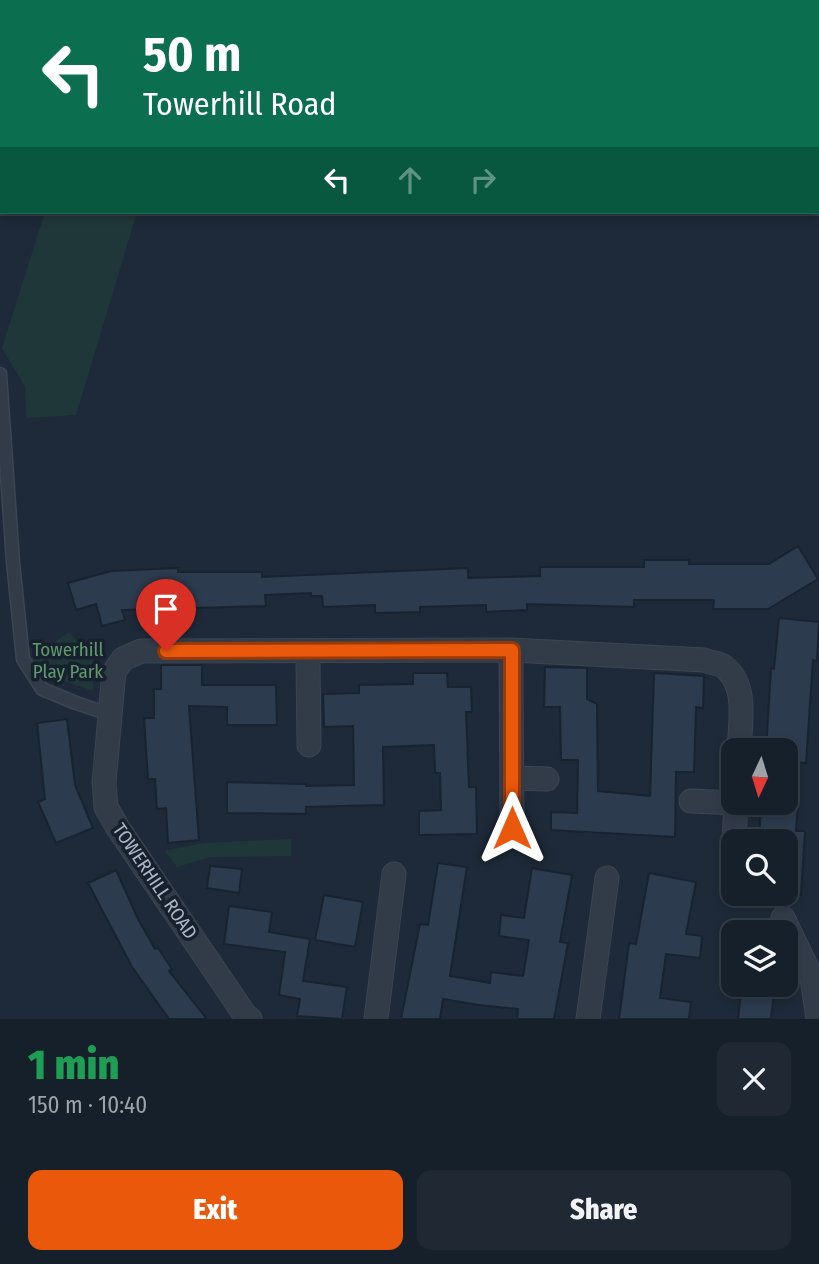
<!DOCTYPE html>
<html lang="en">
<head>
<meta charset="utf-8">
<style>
	body { margin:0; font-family:"Fira Sans Condensed",sans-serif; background:#1f2833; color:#f1f3f6; height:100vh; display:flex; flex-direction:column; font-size:26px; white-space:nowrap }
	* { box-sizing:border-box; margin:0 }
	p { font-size:23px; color:#9ea3a9 }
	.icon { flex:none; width:38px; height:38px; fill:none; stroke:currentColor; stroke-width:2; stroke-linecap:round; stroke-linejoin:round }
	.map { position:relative; height:1019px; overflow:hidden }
	.panel { display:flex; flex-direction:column; background:#16202b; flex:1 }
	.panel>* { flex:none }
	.banner { position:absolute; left:0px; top:0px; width:819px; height:214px; box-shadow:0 4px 10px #0003,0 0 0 2px #353e47; background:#0b6e4f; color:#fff; overflow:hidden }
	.needle { width:46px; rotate:184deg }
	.controls { position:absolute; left:721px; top:738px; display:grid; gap:14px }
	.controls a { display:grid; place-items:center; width:77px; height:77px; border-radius:14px; background:#16202b; box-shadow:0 4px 10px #0003,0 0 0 2px #353e47; font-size:35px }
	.pin { position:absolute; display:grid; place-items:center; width:60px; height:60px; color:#fff; margin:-72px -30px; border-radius:50% 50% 50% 0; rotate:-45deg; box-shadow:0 0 7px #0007 }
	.pin .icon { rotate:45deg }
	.me { position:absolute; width:77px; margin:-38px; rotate:0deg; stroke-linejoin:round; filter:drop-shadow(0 0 5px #0008) }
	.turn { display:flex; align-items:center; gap:24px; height:147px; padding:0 28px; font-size:32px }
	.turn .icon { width:91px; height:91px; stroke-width:2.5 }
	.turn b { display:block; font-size:49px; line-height:60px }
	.lanes { display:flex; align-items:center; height:66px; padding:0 28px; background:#0003; justify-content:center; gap:35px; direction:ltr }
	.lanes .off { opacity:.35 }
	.round { display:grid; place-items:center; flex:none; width:74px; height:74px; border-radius:14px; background:#1f2833 }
	.headline { display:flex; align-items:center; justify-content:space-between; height:119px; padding:0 28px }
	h1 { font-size:42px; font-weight:800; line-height:52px; color:#1e9e55 }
	.cta { display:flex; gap:14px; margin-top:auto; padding:14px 28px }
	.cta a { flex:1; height:80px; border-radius:14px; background:#ea580c; color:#fff; font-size:28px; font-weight:800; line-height:80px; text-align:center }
	.cta a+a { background:#1f2833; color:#f1f3f6 }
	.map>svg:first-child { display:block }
	.green { fill:#20373a }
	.building { fill:#2c3b4e; stroke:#192330; stroke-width:2 }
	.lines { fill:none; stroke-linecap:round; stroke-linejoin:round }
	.service-casing { stroke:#3b4553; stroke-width:15 }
	.minor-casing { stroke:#3b4553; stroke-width:25 }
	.service { stroke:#323c49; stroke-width:12 }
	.minor { stroke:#323c49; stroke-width:23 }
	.route-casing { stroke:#983908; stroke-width:18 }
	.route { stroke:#ea580c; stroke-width:12 }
	.labels { text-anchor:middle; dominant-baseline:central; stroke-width:7; stroke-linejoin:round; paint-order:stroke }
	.park-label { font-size:19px; fill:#61996e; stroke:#17212e }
	.street-label { font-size:19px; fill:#acb6c6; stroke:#17212e }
</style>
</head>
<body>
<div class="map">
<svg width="819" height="1019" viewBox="0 0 819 1019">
	<rect width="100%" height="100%" fill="#1e2a39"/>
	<!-- green -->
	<path class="green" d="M 45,212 L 137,212 L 76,415 L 26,418 L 25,387 L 2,348 Z
		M 69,632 L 94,660 L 93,691 L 46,674 L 31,658 Z
		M 291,839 L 291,856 L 210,857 L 177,867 L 165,851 L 203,843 Z"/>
	<!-- building -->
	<path class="building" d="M 798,546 L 818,579 L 768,609 L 713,609 L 714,600 L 634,600 L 634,607 L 527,604 L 527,610 L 486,612 L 486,605 L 420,607 L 420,612 L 375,613 L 375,605 L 323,607 L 322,596 L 311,596 L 311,593 L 265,595 L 266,606 L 122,610 L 125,620 L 102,626 L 96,604 L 76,610 L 68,583 L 111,571 L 178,568 L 178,572 L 262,572 L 262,577 L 468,568 L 468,578 L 540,576 L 540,567 L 644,567 L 644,560 L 689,560 L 689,564 L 769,564 Z
		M 779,618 L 819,622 L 817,661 L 813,660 L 806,763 L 786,761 L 786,751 L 766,751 L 771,668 L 774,669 Z
		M 161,665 L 202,665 L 202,685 L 276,685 L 277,725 L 227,725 L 227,707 L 189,706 L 199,840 L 168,843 L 166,808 L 157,809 L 155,779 L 148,779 L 144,718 L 154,718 L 154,689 L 161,689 Z
		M 545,667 L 587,668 L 587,699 L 597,704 L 598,791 L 650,796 L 654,673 L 704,676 L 703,708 L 696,707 L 694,772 L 676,772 L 675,837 L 551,830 L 551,812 L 577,813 L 578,760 L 561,760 L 560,707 L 544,707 Z
		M 413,673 L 447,673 L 448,687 L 471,687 L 472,712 L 466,712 L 469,787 L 476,787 L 477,834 L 419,835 L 419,811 L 441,810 L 440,773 L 435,773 L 434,745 L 383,747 L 384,805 L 306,807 L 306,814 L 227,813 L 227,782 L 306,784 L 306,786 L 354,785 L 353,726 L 324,727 L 323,694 L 359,693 L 359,685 L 413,684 Z
		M 67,719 L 75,785 L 93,828 L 56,843 L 38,802 L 45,799 L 37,723 Z
		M 761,803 L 798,803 L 796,831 L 805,831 L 801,895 L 786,894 L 786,842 L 759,842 Z
		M 438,863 L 467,867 L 450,976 L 490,983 L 491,972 L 523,976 L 529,940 L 499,936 L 501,915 L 524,918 L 532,868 L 572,875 L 560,942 L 568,943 L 554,1019 L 517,1019 L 518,1009 L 478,1005 L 443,999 L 440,1019 L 401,1019 L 420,924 L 428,925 Z
		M 210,866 L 242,869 L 239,893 L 207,888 Z
		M 116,870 L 138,919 L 155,949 L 158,948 L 172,969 L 169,971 L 207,1019 L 169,1019 L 132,967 L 88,883 Z
		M 649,873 L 696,882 L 686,934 L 702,936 L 700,958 L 666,954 L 660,998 L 691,1002 L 689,1019 L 619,1019 L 629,943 L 636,944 Z
		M 324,895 L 363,902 L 355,947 L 315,940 Z
		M 229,906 L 272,912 L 269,932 L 310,939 L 303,981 L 347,987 L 342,1019 L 297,1016 L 300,999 L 279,995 L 285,952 L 224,944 Z
		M 742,985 L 775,985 L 771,1019 L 738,1019 Z"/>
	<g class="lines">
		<!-- service casing -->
		<g class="service-casing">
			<path id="service" d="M 0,374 L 13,562 L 23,659 L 42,689 L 76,703 L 112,715"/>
		</g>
		<!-- minor casing -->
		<g class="minor-casing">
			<path id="minor" d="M 511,650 L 512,828
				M 309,745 L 308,661 L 310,651
				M 512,778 L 547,779
				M 691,801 L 736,803
				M 734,842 L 736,803
				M 783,918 L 812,978 L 818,1019
				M 250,1019 L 245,1015 L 118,828 L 106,807 L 104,782 L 114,672 L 123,659 L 141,651 L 511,650 L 704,660 C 709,662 716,663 721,665 C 749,681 740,724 739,751
				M 376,1019 L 394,874
				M 588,1019 L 607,878"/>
		</g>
		<!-- service -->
		<use href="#service" class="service"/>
		<!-- minor -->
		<use href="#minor" class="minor"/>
	</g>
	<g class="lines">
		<!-- route casing -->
		<g class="route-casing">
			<path id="route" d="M 166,651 L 512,650 L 512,828"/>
		</g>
		<!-- route -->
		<use href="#route" class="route"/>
	</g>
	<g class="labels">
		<!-- park labels -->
		<g class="park-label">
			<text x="68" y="649">Towerhill<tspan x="68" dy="22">Play Park</tspan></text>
		</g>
		<!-- street labels -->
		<g class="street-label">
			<text transform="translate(155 881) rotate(56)">TOWERHILL ROAD</text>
		</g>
	</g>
</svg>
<div class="controls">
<a><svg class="needle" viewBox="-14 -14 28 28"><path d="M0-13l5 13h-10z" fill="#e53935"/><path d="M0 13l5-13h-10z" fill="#9ea3a9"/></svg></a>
<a><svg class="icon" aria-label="search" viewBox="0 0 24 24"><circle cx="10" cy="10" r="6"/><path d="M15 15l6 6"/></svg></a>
<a><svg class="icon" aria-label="layers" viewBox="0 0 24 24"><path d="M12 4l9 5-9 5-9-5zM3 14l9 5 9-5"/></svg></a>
</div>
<div class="pin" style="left:166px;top:651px;background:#d93025"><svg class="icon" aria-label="arrive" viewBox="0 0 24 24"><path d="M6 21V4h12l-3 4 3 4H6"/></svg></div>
<svg class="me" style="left:512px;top:828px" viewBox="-20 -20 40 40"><path d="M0-17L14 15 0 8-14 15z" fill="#ea580c" stroke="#fff" stroke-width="4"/></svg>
<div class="banner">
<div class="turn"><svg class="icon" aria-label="left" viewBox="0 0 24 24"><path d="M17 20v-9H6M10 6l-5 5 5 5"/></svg><div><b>50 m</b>Towerhill Road</div></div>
<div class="lanes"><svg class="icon" aria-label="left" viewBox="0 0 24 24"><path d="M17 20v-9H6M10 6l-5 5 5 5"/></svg><svg class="icon off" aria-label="ahead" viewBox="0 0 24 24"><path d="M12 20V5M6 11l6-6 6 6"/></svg><svg class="icon off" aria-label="right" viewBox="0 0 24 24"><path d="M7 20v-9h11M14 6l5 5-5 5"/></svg></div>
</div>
</div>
<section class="panel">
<div class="headline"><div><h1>1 min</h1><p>150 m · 10:40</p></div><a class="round"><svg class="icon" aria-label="close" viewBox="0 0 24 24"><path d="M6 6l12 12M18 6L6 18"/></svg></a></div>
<div class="cta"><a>Exit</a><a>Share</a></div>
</section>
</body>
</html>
